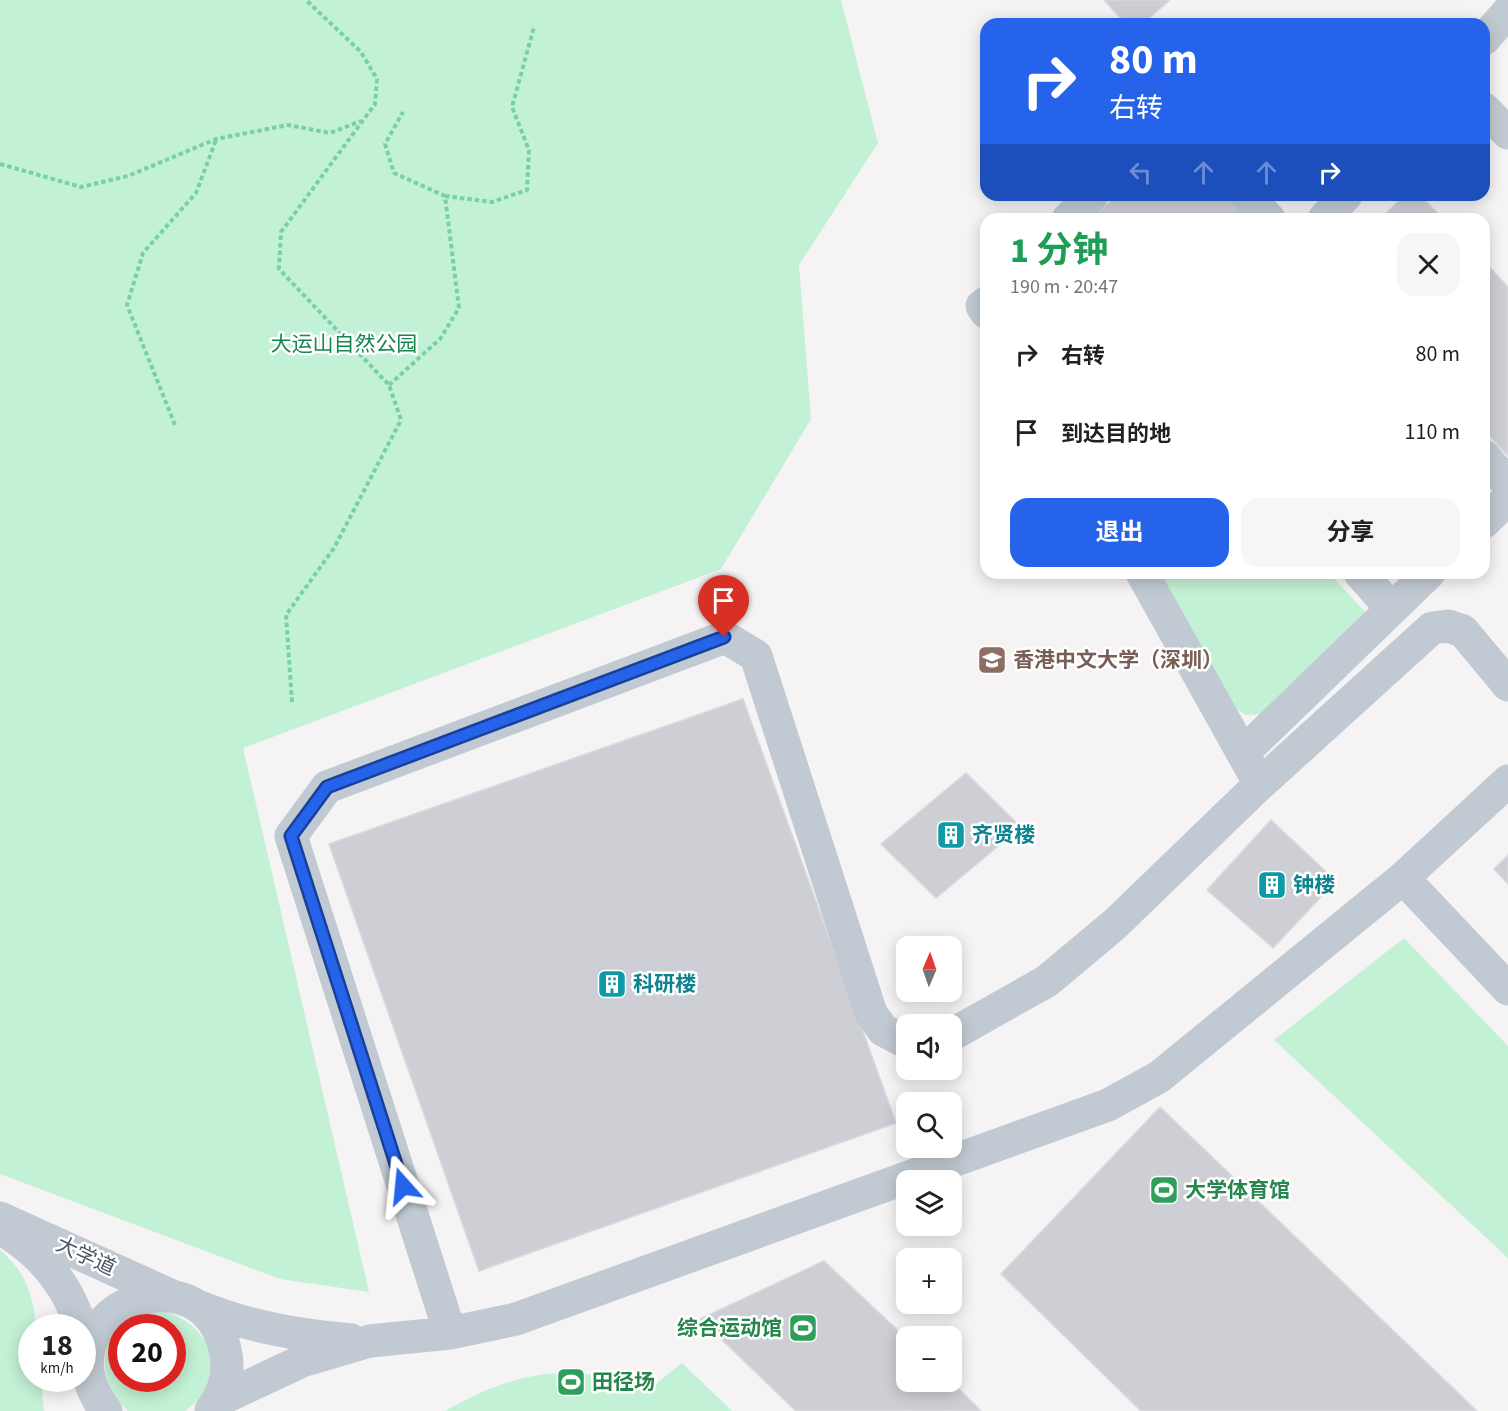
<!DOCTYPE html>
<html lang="zh">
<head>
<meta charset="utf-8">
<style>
	body { margin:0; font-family:"Source Sans 3","Noto Sans SC",sans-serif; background:#f6f6f6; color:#202124; height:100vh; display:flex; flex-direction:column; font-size:22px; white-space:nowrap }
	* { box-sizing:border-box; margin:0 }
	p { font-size:20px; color:#757577 }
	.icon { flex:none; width:33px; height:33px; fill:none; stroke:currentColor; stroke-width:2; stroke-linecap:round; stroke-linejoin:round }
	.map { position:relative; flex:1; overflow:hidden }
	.drawer { position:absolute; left:980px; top:213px; width:510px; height:366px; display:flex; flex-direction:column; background:#fff; border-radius:18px; box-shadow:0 3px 15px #0003 }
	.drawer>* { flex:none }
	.top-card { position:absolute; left:980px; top:18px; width:510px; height:183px; border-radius:18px; box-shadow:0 3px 15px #0003; background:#2563eb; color:#fff; overflow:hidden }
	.needle { width:39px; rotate:2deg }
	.tools { position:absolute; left:896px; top:936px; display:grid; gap:12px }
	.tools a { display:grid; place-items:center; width:66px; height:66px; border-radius:12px; background:#fff; box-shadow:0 3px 15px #0003; font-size:30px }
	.speed { position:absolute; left:18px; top:1314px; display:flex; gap:12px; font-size:30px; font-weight:700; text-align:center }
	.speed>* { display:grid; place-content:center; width:78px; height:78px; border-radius:50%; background:#fff; box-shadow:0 3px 15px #0003; line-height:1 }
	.speed small { font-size:15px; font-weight:400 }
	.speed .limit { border:9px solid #d22; background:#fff; color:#111 }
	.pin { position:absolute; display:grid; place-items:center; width:51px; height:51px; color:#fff; margin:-62px -26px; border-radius:50% 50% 50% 0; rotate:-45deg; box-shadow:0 0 6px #0007 }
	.pin .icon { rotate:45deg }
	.me { position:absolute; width:66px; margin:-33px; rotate:342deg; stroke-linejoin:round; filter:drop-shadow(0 0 4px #0008) }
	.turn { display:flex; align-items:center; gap:21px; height:126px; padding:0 30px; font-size:27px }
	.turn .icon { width:78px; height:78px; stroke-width:2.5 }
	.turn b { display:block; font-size:42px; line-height:51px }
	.lanes { display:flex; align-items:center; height:57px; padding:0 30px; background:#0003; justify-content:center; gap:30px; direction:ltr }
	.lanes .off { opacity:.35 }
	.round { display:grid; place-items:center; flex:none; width:63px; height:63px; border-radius:18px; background:#f6f6f6 }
	.headline { display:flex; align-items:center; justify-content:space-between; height:102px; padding:0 30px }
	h1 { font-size:36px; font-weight:700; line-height:45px; color:#1e9e55 }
	.primary-button { display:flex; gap:12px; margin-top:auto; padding:12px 30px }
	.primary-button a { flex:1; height:69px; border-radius:18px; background:#2563eb; color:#fff; font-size:24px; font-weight:700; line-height:69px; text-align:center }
	.primary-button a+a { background:#f6f6f6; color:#202124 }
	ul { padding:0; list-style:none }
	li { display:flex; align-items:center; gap:18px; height:78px; padding:0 30px }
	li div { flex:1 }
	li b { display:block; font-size:22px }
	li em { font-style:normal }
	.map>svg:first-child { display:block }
	.green { fill:#c3f1d5; fill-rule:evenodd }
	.building { fill:#cdcfd5; stroke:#d7d9de; stroke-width:1.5 }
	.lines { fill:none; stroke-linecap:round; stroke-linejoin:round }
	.path { stroke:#7ad0a6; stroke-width:4; stroke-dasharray:4.5 3; stroke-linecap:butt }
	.minor { stroke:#c1cad2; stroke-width:33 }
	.route-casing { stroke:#184099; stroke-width:15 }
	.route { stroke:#2563eb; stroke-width:10 }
	.labels { text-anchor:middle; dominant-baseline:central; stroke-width:5; stroke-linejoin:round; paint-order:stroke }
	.park-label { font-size:21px; fill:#17864f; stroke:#fff }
	.education-label { font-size:21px; font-weight:bold; fill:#785e54; stroke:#fff; text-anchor:start }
	.culture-label { font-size:21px; font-weight:bold; fill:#0d838f; stroke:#fff; text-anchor:start }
	.leisure-label { font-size:21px; font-weight:bold; fill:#27864d; stroke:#fff; text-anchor:start }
	.street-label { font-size:21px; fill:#4a5661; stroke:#fff }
</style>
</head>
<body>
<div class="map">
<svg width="1508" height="1411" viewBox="0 0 1508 1411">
	<rect width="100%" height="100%" fill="#f5f3f3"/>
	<!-- green -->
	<path class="green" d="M 0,0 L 841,0 L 878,143 L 799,265 L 811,419 L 721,569 L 243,748 L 369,1292 L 280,1279 L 0,1174 Z
		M 1156,573 L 1329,573 L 1368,615 L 1265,714 L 1246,715 L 1227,703 Z
		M 1404,938 L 1508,1046 L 1508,1258 L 1274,1040 Z
		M 0,1250 C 26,1272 33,1295 36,1327 L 32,1328 L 32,1378 L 41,1379 L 44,1411 L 0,1411 Z
		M 162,1311 C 214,1324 231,1378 185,1411 L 128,1411 C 102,1388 93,1345 126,1322 C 135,1315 151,1314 162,1311 ZM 122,1328 L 172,1328 L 172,1378 L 122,1378 Z
		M 682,1363 L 732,1411 L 445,1411 C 523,1367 568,1365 652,1387 Z"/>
	<!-- building -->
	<path class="building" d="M 1104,0 L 1170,0 L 1142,24 L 1126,24 Z
		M 1117,195 L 1229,195 L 1252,219 L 1091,219 Z
		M 1405,195 L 1420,195 L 1443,219 L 1380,219 Z
		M 1484,261 L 1508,287 L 1508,456 L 1484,430 Z
		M 743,699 L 896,1123 L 479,1271 L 329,844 Z
		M 966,773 L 1021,827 L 936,898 L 881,844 Z
		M 1271,820 L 1336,881 L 1273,948 L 1207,890 Z
		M 1508,855 L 1508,884 L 1494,869 Z
		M 1160,1107 L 1477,1411 L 1141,1411 L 1001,1274 Z
		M 824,1261 L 906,1338 L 906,1382 L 951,1381 L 981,1411 L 796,1411 L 700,1319 Z"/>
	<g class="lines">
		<!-- path -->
		<path class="path" d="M 0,164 L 81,187 L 128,176 L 216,139 L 288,125 L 330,133 L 361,121
			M 445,196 L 492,202 L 527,190 L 529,150 L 512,107 L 534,27
			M 389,385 L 440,339 L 459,308 L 445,196 L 394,173 L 385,144 L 403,112
			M 175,425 L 127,305 L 143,253 L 196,193 L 216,140
			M 292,702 L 286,615 L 334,548 L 401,420 L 389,385 L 279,269 L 281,232 L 375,104 L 377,79 L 361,52 L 306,0"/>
		<!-- minor -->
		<path class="minor" d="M 1484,39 L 1508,12
			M 1484,109 L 1508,133
			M 1246,195 L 1269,219
			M 1068,219 L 1092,195
			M 1324,219 L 1346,195
			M 986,303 L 982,306 L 986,312
			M 1484,456 L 1508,484
			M 1484,522 L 1508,499
			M 1142,573 L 1252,770
			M 1360,573 L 1391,608
			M 1244,752 L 1429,573
			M 1403,878 L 1508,989
			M 951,1035 L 1047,981 L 1115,924 L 1259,785 L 1432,628 L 1448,626 L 1463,631 L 1508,685
			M 0,1218 L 170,1295
			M 11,1235 C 46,1258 69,1288 81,1328
			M 200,1307 C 249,1327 298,1335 351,1340
			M 450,1333 L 291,836 L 327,787 L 725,637 L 756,656 L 871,1013 L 883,1030 L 906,1042
			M 219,1400 L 302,1361 L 370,1341 L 450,1333 L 516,1319 L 1108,1105 L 1159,1077 L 1403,878 L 1508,781
			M 106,1411 C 32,1314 200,1242 225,1349 C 230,1371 225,1392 211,1410"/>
	</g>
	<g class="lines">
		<!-- route casing -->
		<g class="route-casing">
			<path id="route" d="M 403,1186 L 291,836 L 327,787 L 724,637"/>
		</g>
		<!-- route -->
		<use href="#route" class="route"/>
	</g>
	<!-- icons -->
	<defs>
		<g id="university-square" transform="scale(1.5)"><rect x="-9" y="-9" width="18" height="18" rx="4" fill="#8d6e63" stroke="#fff"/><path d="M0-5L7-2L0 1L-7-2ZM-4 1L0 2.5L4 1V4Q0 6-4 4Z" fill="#fff"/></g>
		<g id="building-square" transform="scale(1.5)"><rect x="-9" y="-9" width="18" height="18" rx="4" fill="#0f9aa8" stroke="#fff"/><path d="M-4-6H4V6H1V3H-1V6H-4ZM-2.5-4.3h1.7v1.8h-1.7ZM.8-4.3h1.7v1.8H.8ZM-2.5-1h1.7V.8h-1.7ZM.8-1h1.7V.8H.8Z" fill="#fff"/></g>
		<g id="stadium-square" transform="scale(1.5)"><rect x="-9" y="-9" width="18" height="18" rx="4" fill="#2e9e5b" stroke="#fff"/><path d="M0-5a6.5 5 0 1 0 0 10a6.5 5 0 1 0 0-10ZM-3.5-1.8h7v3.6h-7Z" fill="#fff"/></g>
	</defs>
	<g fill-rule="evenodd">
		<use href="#university-square" x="992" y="660"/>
		<use href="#building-square" x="951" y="835"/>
		<use href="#building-square" x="1272" y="885"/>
		<use href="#building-square" x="612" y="984"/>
		<use href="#stadium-square" x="1164" y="1190"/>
		<use href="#stadium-square" x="803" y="1328"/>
		<use href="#stadium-square" x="571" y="1382"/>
	</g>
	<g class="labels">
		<!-- park labels -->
		<g class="park-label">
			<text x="344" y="344">大运山自然公园</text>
		</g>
		<!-- education labels -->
		<g class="education-label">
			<text x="1013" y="660">香港中文大学（深圳）</text>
		</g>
		<!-- culture labels -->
		<g class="culture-label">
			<text x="972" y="835">齐贤楼</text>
			<text x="1293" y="885">钟楼</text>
			<text x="633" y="984">科研楼</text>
		</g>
		<!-- leisure labels -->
		<g class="leisure-label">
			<text x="1185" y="1190">大学体育馆</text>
			<text x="782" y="1328" text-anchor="end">综合运动馆</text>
			<text x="592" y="1382">田径场</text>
		</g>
		<!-- street labels -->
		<g class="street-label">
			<text transform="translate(86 1256) rotate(25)">大学道</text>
		</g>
	</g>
</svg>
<div class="tools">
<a><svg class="needle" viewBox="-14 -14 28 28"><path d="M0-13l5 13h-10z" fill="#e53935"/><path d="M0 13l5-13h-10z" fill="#757577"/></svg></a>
<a><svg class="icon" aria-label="sound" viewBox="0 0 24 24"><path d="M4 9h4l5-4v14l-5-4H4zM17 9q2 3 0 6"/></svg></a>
<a><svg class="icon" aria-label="search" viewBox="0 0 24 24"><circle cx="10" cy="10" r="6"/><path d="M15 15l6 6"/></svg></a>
<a><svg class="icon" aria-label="layers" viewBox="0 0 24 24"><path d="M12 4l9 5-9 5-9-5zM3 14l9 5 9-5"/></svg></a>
<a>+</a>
<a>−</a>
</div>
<div class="speed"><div>18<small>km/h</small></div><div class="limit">20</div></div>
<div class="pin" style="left:724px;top:637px;background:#d93025"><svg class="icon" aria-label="arrive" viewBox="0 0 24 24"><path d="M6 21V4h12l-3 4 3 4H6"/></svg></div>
<svg class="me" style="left:403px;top:1186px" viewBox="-20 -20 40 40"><path d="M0-17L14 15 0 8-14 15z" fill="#2563eb" stroke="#fff" stroke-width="4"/></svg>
<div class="top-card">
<div class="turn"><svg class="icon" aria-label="right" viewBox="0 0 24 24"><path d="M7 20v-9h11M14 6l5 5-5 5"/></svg><div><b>80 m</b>右转</div></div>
<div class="lanes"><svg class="icon off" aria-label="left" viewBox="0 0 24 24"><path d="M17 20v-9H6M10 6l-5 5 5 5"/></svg><svg class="icon off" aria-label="ahead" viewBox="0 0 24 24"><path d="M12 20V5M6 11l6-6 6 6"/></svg><svg class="icon off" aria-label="ahead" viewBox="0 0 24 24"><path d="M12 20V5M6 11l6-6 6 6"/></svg><svg class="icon" aria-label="right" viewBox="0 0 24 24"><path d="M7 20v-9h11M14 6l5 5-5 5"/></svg></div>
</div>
<section class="drawer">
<div class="headline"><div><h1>1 分钟</h1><p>190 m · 20:47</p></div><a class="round"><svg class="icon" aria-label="close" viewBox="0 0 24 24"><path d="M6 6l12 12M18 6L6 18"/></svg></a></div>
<ul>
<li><svg class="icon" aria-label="right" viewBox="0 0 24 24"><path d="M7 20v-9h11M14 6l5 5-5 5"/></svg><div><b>右转</b></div><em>80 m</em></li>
<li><svg class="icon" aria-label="arrive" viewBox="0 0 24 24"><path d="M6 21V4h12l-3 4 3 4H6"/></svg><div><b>到达目的地</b></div><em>110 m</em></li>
</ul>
<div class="primary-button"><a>退出</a><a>分享</a></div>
</section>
</div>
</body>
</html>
